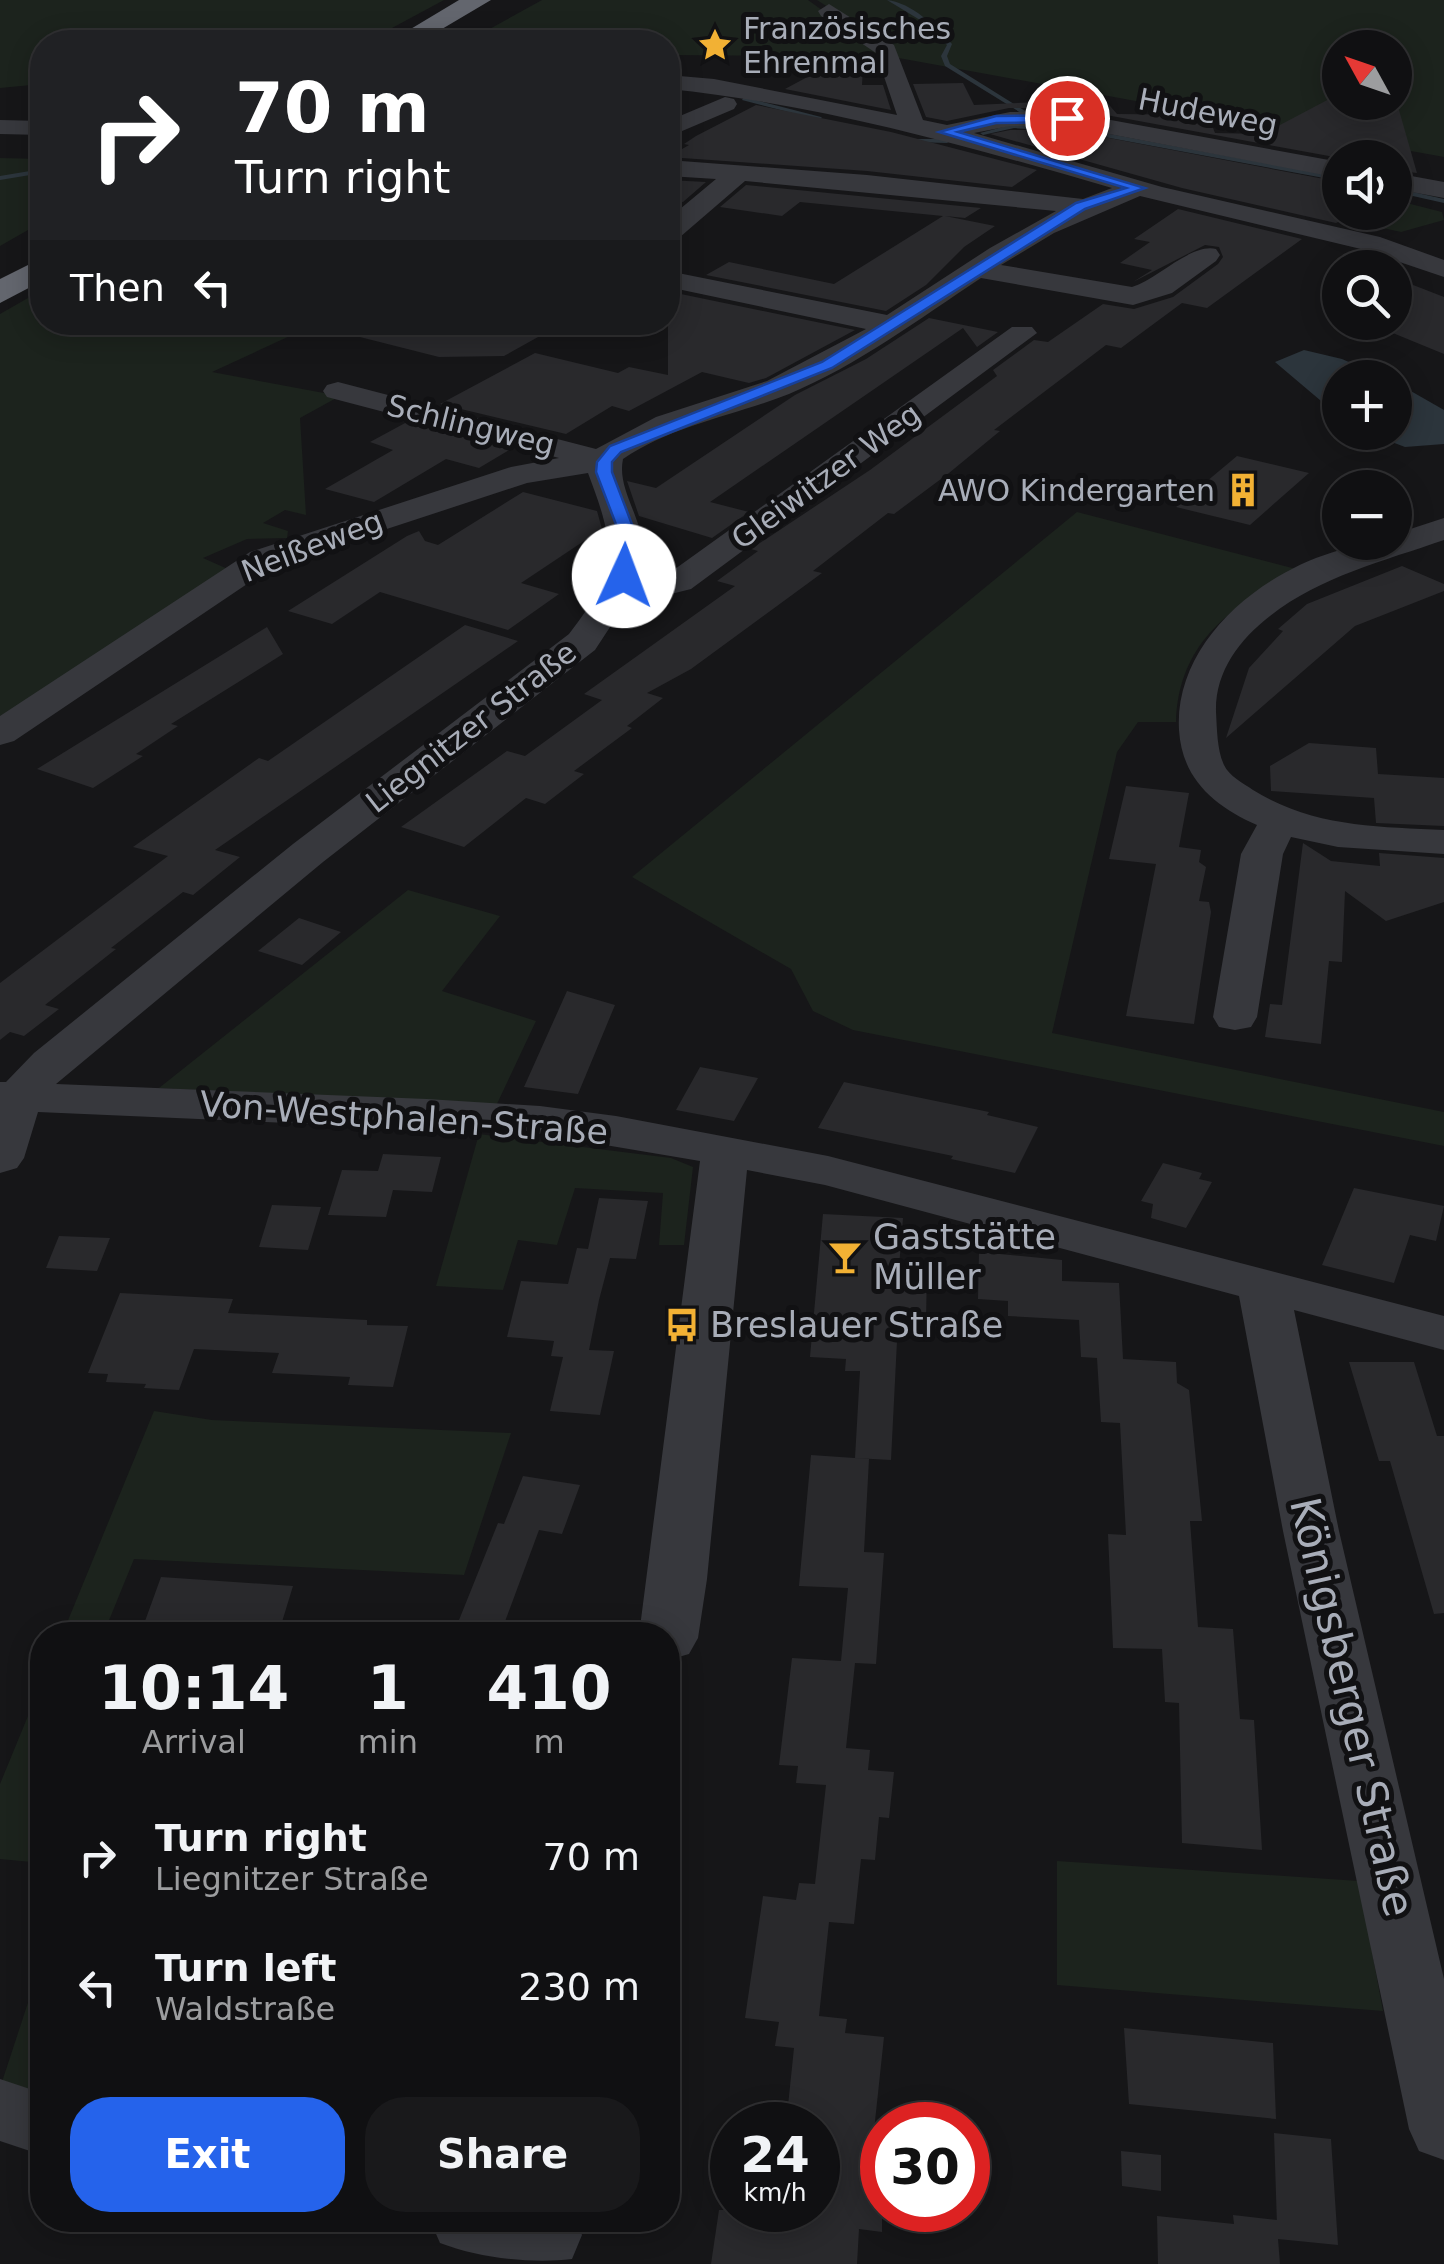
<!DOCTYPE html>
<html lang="en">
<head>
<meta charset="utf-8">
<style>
	body { margin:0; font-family:"DejaVu Sans",sans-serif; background:#19191b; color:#f1f3f6; height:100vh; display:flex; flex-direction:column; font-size:38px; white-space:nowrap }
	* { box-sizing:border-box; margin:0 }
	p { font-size:32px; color:#9c9d9f }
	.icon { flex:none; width:55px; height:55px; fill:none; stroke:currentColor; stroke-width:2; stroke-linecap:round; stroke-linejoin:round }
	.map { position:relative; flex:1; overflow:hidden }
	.details { position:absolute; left:30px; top:1622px; width:650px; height:610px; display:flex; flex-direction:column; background:#101012; border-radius:40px; box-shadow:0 5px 25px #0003,0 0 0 2px #303032 }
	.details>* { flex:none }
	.banner { position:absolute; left:30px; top:30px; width:650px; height:305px; border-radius:40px; box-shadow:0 5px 25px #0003,0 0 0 2px #303032; background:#202124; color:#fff; overflow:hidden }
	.needle { width:65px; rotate:310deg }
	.controls { position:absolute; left:1322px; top:30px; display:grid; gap:20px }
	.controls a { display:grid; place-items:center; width:90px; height:90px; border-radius:50%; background:#101012; box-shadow:0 5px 25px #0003,0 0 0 2px #303032; font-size:50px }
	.speed { position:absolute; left:710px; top:2102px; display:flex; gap:20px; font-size:50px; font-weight:700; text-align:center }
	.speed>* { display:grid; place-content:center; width:130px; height:130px; border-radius:50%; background:#101012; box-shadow:0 5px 25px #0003,0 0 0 2px #303032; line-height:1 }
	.speed small { font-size:25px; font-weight:400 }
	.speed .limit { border:15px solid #d22; background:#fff; color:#111 }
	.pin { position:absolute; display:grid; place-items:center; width:85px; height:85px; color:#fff; margin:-42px; border:5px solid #fff; border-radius:50%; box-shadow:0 2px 10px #0007 }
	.me { position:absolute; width:110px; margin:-55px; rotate:2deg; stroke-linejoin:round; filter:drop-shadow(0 0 8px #0008) }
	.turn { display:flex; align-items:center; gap:35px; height:210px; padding:0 40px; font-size:45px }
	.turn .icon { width:130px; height:130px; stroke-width:2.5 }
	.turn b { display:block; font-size:70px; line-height:85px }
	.then { display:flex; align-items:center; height:95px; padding:0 40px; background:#0003; gap:20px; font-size:38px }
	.eta { display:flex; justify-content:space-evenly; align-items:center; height:170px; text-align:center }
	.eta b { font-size:60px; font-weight:700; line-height:70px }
	.primary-button { display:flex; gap:20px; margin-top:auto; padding:20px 40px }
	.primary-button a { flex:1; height:115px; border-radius:40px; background:#2563eb; color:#fff; font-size:40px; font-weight:700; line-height:115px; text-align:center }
	.primary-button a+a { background:#19191b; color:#f1f3f6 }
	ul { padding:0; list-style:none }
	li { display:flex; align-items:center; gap:30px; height:130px; padding:0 40px }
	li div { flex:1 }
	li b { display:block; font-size:38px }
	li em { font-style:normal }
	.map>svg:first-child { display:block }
	.green { fill:#1c231d; fill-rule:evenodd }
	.water { fill:#2c353c }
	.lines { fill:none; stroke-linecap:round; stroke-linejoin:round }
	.stream { fill:#2c353c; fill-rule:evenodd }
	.building { fill:#29292c }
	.minor { fill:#37383d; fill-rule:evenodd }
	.motorway { fill:#63666e; fill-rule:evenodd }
	.route { fill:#2563eb; stroke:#184099; stroke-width:2.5 }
	.labels { text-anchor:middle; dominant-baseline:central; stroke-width:10; stroke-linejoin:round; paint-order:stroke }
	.far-poi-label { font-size:30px; fill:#a8adb8; stroke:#111113; text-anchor:start }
	.far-street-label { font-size:30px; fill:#a8adb8; stroke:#111113 }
	.street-label { font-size:35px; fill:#a8adb8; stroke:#111113 }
	.poi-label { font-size:35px; fill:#a8adb8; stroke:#111113; text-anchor:start }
	.near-street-label { font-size:42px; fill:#a8adb8; stroke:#111113 }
</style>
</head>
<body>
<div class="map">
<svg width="1444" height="2264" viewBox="0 0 1444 2264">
	<rect width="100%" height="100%" fill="#161618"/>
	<!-- green -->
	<path class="green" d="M 0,0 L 444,0 L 366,42 L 42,42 L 42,84 L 0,88 Z
		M 542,0 L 808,0 L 855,34 L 851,36 L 868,33 L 817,0 L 1444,0 L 1444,157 L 893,57 L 668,55 L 667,42 L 466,42 ZM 1340,48 L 1395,48 L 1395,102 L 1340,102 Z
		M 0,158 L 42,159 L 42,222 L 0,246 Z
		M 1395,200 L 1442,212 L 1444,220 L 1401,232 L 1355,222 L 1370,213 L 1395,212 Z
		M 42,290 L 42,322 L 318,323 L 212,372 L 340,396 L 300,418 L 306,515 L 285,510 L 263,523 L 288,531 L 287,538 L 247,539 L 203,558 L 230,570 L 0,723 L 0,314 Z
		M 1077,512 L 1296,569 C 1232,608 1179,640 1176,722 L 1138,722 L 1117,752 L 1052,1033 L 1444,1112 L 1444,1146 L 853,1030 L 813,1011 L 791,969 L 632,877 Z
		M 408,890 L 500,916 L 442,991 L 536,1021 L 496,1106 L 159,1088 Z
		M 479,1134 L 671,1158 L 693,1167 L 684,1245 L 659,1245 L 663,1193 L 575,1188 L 557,1245 L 518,1240 L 503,1290 L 436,1286 Z
		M 154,1411 L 212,1420 L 511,1433 L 464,1575 L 134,1559 L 103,1635 L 62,1635 Z
		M 42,1682 L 42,1863 L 0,1859 L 0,1784 Z
		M 1057,1861 L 1359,1881 L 1383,2011 L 1057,1985 Z
		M 42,1960 L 42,2102 L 0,2088 Z"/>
	<!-- water -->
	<path class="water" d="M 1304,350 L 1342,359 L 1383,377 L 1340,378 L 1340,417 L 1275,362 Z
		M 1395,382 L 1444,410 L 1444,444 L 1405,447 L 1368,433 L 1395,432 Z"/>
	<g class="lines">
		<!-- stream -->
		<path class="stream" d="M 887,0 C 912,3 935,26 952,44 L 947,56 L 950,64 L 1038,119 L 1038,121 L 1034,121 L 945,66 L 941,56 L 947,45 L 925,23 Z
			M 744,97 L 821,117 L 822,118 L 819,120 L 742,100 Z
			M 1014,124 L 1083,129 L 1340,177 L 1340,181 L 1083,133 L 1014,128 L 983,135 L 980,133 Z
			M 909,139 L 947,139 L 950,141 L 947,143 L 911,142 L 909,141 Z
			M 42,169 L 42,173 L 0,180 L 0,176 Z
			M 1395,188 L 1444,199 L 1444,203 L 1395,192 Z"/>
	</g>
	<!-- building -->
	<path class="building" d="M 826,67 L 863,67 L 862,85 L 883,85 L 891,110 L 785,89 Z
		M 963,83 L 974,105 L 1104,99 L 1117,114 L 1208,115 L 1215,133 L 1263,134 L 1333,97 L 1340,98 L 1340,102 L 1399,110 L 1417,173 L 1395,170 L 1395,158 L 1340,158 L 1068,108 L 1009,108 L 947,121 L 926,117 L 913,84 Z
		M 756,105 L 891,132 L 1037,170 L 1012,187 L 867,171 L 668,157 L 689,145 L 684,144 L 696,136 Z
		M 1010,130 L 1067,130 L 1340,182 L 1340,212 L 1359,212 L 1336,223 L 1182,188 L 990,134 Z
		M 668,180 L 706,182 L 683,202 L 668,200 Z
		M 746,185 L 981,208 L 965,218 L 945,216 L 995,226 L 964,247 L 926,285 L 886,311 L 706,275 L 729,262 L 834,284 L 943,216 L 800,202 L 782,216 L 720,207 Z
		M 1178,209 L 1302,239 L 1207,308 L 1182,303 L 1121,348 L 1106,345 L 994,430 L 1000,431 L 949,473 L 894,514 L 888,513 L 813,571 L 822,573 L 691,669 L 647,693 L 663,698 L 627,726 L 632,728 L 574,771 L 584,774 L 545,804 L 526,798 L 464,847 L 401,827 L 507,751 L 525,756 L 602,700 L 584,694 L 735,586 L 717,581 L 758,551 L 751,549 L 870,470 L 997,376 L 993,370 L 1034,340 L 1048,342 L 1103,304 L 1134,309 L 1173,297 L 1218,264 L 1223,257 L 1219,247 L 1205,245 L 1133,282 L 1152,270 L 1120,263 L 1150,242 L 1134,239 Z
		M 1408,283 L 1444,297 L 1444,354 L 1366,322 L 1395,322 L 1395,287 Z
		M 676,293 L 855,330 L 766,378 L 749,383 L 702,372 L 629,411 L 612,406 L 566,434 L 440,404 L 535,353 L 618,373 L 629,367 L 668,375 L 668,298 Z
		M 929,318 L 998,332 L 977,347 L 963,328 L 710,502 L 749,512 L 712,538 L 639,516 L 627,481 L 656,488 L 795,395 L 866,359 Z
		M 354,322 L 455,322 L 463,334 L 483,334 L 491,322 L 565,322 L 504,356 L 439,357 L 352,335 Z
		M 407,422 L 511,449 L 479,468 L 446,459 L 374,502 L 325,489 L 393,450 L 370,442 Z
		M 1237,456 L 1309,473 L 1250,525 L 1176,507 Z
		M 523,492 L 597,511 L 602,529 L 521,583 L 559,594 L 508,630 L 380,592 L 332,624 L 288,611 L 407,536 L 419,531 L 425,541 L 438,545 Z
		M 1402,566 L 1444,584 L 1444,591 L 1355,626 L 1226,738 L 1249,668 L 1283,631 L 1278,629 L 1307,604 Z
		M 465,625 L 518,641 L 215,850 L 240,857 L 193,895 L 183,892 L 111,948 L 116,949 L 45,1005 L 59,1009 L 24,1036 L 10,1032 L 0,1040 L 0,983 L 168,856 L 133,847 L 259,758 L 268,761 Z
		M 267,627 L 283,654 L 171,724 L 178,726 L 136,754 L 143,756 L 93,788 L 37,769 Z
		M 1309,743 L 1376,748 L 1378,774 L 1444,778 L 1444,826 L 1376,823 L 1374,798 L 1271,791 L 1270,766 Z
		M 1126,786 L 1189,793 L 1179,847 L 1201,850 L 1199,862 L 1206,867 L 1199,901 L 1209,902 L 1211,912 L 1194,1024 L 1126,1016 L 1156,864 L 1109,859 Z
		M 1303,843 L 1331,861 L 1380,866 L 1379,853 L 1444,858 L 1444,902 L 1386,921 L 1345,891 L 1342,962 L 1329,961 L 1321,1044 L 1265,1037 L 1270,1004 L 1282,1005 Z
		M 299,918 L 341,932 L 302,965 L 258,951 Z
		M 567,991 L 615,1005 L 578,1094 L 524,1087 Z
		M 700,1067 L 758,1078 L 734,1121 L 676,1110 Z
		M 844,1082 L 989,1112 L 987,1115 L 1038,1127 L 1015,1173 L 951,1159 L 953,1156 L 818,1128 Z
		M 383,1154 L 441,1157 L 432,1192 L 393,1190 L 386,1217 L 328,1215 L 342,1170 L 378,1171 Z
		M 1163,1163 L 1202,1173 L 1199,1179 L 1212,1182 L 1186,1228 L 1151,1218 L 1153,1204 L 1141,1201 Z
		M 1354,1188 L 1444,1206 L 1436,1241 L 1410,1235 L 1394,1283 L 1322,1265 Z
		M 599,1198 L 648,1201 L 636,1259 L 610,1258 L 599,1300 L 589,1350 L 614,1351 L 600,1415 L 550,1411 L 563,1357 L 551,1356 L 554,1341 L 507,1337 L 521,1281 L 568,1284 L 577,1248 L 588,1249 Z
		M 272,1205 L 321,1207 L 308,1250 L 259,1247 Z
		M 823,1214 L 903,1218 L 899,1267 L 927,1268 L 926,1322 L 898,1321 L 891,1460 L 855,1458 L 860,1371 L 845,1371 L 846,1359 L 810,1357 Z
		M 59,1236 L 110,1238 L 97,1271 L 46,1268 Z
		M 979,1252 L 1062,1260 L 1062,1281 L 1119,1283 L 1123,1359 L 1176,1362 L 1177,1383 L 1189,1390 L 1202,1521 L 1190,1521 L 1198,1627 L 1233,1629 L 1240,1719 L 1254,1720 L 1262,1850 L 1182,1843 L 1179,1703 L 1165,1702 L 1162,1649 L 1113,1648 L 1108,1534 L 1126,1535 L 1120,1423 L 1101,1422 L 1097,1358 L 1081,1357 L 1079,1320 L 1008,1316 L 1008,1301 L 978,1299 Z
		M 120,1293 L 233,1299 L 228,1313 L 367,1320 L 367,1325 L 408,1326 L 393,1387 L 348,1385 L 350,1377 L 272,1373 L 279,1353 L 194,1349 L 179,1390 L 144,1388 L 146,1384 L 106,1382 L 108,1374 L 88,1373 Z
		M 1349,1362 L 1414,1362 L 1437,1436 L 1444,1436 L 1444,1613 L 1434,1614 L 1390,1461 L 1379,1461 Z
		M 811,1455 L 869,1459 L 864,1552 L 884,1553 L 876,1664 L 855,1663 L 846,1748 L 870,1750 L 868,1770 L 894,1772 L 889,1818 L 879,1817 L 875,1860 L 861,1859 L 854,1924 L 829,1922 L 819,2016 L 847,2019 L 845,2033 L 884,2037 L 873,2140 L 878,2142 L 869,2194 L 882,2196 L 882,2232 L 859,2229 L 857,2264 L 711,2264 L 719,2210 L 818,2210 L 818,2125 L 786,2125 L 794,2048 L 775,2046 L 779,2022 L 745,2018 L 763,1896 L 796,1900 L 799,1883 L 815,1884 L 826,1785 L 796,1783 L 798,1766 L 779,1765 L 792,1658 L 841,1661 L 848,1588 L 799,1586 Z
		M 523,1476 L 580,1485 L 562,1534 L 539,1530 L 500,1635 L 453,1635 L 498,1523 L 504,1524 Z
		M 161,1577 L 293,1586 L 278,1635 L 140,1635 Z
		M 1124,2028 L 1273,2043 L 1276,2119 L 1129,2104 Z
		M 1274,2133 L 1331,2139 L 1338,2245 L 1278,2239 L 1280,2264 L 1158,2264 L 1157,2216 L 1234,2224 L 1233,2215 L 1277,2220 L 1277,2225 Z
		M 1121,2151 L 1161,2155 L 1161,2191 L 1122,2186 Z"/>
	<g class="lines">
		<!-- minor -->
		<path class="minor" d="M 829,4 L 894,45 L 923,120 L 947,125 L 1010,112 L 1067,112 L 1340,162 L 1340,178 L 1067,126 L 1010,126 L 974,133 L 1162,187 L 1380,237 L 1444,260 L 1444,277 L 1361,249 L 1140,196 L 1054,233 L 1001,265 L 1132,287 C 1158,279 1191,243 1216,249 L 1220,255 L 1216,261 L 1172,293 L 1133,305 L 981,278 C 919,319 858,365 789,394 C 733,416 673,425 623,459 C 615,497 658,532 638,577 L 668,574 L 1012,327 L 1032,327 L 1037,333 L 691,589 L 651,599 L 629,598 L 595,650 L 323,862 L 56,1084 L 427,1099 L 540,1106 L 616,1116 L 828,1156 L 1444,1316 L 1444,1350 L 1294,1310 L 1339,1531 L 1444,1979 L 1444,2160 L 1419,2151 L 1409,2129 L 1283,1531 L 1239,1296 L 825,1185 L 747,1170 L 707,1579 L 698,1638 L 689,1654 L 668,1660 L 668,1635 L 639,1635 L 700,1161 L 540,1134 L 38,1112 L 24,1158 L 17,1168 L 0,1173 L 0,1082 L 6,1082 L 34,1053 L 293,844 L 569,634 C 619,569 616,547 588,473 L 527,483 L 274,566 L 14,741 L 0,745 L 0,716 L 250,552 L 511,467 L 559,458 L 327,397 L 323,391 L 327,385 L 338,382 L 596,449 L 656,417 L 767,381 L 866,329 L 668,287 L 668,271 L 887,315 L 990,248 L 1056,211 L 745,181 L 680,237 L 670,239 L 668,219 L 716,179 L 668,176 L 668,160 L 867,175 L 1083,199 L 1112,188 C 967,146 819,104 668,89 L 668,75 L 714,79 L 897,115 L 876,53 L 821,16 L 818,11 Z
			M 725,97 L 734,99 L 737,104 L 734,109 L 668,137 L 668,121 Z
			M 0,120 L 42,121 L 42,135 L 0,134 Z
			M 1395,173 L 1444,182 L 1444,198 L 1395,189 Z
			M 458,322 L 487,322 L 488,324 L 483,330 L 463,330 Z
			M 1444,518 L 1444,540 C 1384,561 1321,576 1270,616 C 1239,640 1215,672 1216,712 C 1217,729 1217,750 1224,765 C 1229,776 1243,783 1253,790 C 1312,827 1376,827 1444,830 L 1444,854 L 1338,847 L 1291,837 L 1283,854 L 1257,1017 L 1251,1027 L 1235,1030 L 1219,1027 L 1213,1017 L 1241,854 L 1257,825 C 1214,806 1182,779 1179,730 C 1173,625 1299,542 1395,542 L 1395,534 Z
			M 0,2079 L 42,2093 L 42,2155 L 0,2141 Z
			M 430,2220 L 576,2220 L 582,2235 L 572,2259 C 532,2264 479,2258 440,2243 Z"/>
		<!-- motorway -->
		<path class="motorway" d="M 459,0 L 491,0 L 420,42 L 389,42 Z
			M 42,258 L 42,281 L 0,303 L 0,279 Z"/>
	</g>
	<!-- route -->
	<path class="route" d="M 996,116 L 1067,115 L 1073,118 L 1067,122 L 996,123 L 958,132 L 1145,188 L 1085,209 L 832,368 L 621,452 L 612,462 L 612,472 L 633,527 L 632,576 L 618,580 L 617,527 L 596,472 L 597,462 L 610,446 L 822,362 L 1076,203 L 1126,188 L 939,132 Z"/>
	<!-- icons -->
	<defs>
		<g id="sight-bare" transform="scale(2.7)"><path d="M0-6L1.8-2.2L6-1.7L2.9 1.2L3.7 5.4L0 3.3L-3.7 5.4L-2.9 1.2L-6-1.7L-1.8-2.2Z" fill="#f2b134" stroke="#111113" stroke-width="2.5" paint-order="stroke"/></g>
		<g id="building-bare" transform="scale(2.7)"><path d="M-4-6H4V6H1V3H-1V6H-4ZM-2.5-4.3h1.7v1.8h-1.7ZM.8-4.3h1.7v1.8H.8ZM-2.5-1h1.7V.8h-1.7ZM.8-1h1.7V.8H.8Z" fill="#f2b134" stroke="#111113" stroke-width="2.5" paint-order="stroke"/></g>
		<g id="bar-bare" transform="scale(2.7)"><path d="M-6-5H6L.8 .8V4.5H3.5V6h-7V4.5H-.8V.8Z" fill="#f2b134" stroke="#111113" stroke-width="2.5" paint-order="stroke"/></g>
		<g id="bus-bare" transform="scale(2.7)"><path d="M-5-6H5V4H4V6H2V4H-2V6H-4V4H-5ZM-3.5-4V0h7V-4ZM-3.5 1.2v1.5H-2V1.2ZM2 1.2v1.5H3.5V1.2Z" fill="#f2b134" stroke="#111113" stroke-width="2.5" paint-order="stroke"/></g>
	</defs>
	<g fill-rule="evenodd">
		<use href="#sight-bare" x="715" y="45"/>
		<use href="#building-bare" x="1243" y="490"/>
		<use href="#bar-bare" x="845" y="1257"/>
		<use href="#bus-bare" x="682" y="1325"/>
	</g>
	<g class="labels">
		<!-- far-poi labels -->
		<g class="far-poi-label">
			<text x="743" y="28">Französisches<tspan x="743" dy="34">Ehrenmal</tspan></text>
			<text x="1215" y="490" text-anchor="end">AWO Kindergarten</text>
		</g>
		<!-- far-street labels -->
		<g class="far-street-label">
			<text transform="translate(1208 112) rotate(11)">Hudeweg</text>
			<text transform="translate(471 425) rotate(14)">Schlingweg</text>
			<text transform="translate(826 476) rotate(-36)">Gleiwitzer Weg</text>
			<text transform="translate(312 546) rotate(-21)">Neißeweg</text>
			<text transform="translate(471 727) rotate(-38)">Liegnitzer Straße</text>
		</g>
		<!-- street labels -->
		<g class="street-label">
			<text transform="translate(404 1118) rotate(4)">Von-Westphalen-Straße</text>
		</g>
		<!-- poi labels -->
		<g class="poi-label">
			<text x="873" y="1237">Gaststätte<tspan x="873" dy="40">Müller</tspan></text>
			<text x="710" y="1325">Breslauer Straße</text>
		</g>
		<!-- near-street labels -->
		<g class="near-street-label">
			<text transform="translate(1352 1707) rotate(77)">Königsberger Straße</text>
		</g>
	</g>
</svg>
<div class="controls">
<a><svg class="needle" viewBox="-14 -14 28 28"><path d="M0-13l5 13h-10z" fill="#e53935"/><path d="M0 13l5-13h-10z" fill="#9c9d9f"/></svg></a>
<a><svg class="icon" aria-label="sound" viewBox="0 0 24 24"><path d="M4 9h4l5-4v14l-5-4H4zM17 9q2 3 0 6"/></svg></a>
<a><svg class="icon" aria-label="search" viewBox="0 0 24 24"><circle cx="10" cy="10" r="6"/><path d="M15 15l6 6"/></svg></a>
<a>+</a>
<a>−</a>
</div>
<div class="speed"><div>24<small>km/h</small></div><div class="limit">30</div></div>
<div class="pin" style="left:1067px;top:118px;background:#d93025"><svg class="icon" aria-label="arrive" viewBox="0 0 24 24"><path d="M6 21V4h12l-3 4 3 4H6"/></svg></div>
<svg class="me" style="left:624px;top:576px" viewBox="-20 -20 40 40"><circle r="19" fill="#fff"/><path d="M0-13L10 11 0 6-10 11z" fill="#2563eb"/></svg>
<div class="banner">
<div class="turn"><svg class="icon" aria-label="right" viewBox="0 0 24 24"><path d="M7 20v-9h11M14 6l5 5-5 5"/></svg><div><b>70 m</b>Turn right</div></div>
<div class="then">Then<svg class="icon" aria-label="left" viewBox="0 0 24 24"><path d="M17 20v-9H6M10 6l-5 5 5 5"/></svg></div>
</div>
<section class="details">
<div class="eta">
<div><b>10:14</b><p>Arrival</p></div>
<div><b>1</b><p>min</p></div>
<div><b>410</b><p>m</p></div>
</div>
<ul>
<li><svg class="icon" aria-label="right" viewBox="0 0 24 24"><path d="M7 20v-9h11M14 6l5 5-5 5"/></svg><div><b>Turn right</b><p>Liegnitzer Straße</p></div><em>70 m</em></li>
<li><svg class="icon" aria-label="left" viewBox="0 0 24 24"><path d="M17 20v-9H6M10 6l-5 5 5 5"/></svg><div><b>Turn left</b><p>Waldstraße</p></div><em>230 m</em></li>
</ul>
<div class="primary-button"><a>Exit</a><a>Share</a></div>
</section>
</div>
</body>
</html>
